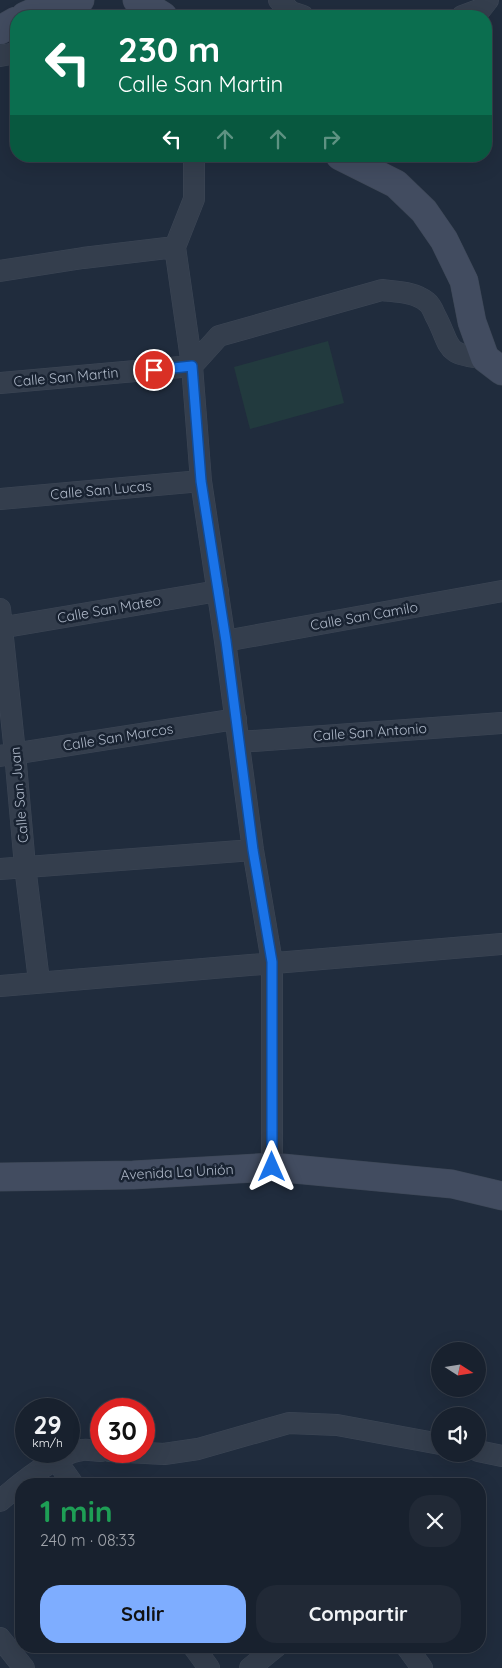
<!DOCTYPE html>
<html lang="es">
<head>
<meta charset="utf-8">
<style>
	body { margin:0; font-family:Quicksand,sans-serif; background:#212936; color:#f1f3f6; height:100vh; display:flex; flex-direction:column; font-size:19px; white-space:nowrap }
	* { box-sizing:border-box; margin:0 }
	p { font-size:16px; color:#9fa3aa }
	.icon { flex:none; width:28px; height:28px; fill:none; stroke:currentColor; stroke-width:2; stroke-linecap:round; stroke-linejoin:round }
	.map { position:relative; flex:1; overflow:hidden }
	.details { position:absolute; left:15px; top:1478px; width:471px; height:175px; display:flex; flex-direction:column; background:#18212e; border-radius:20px; box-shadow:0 5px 20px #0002,0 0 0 1px #363e4a }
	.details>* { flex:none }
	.top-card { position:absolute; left:10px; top:10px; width:482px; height:152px; border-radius:20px; box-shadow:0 5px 20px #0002,0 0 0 1px #363e4a; background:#0b6e4f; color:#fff; overflow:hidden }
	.needle { width:32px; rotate:102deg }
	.fabs { position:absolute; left:431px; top:1342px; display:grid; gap:10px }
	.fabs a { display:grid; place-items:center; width:55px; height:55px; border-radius:50%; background:#18212e; box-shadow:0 5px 20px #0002,0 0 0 1px #363e4a; font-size:25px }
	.speed { position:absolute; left:15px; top:1398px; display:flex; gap:10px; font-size:25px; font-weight:700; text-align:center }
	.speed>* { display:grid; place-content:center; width:65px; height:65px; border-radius:50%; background:#18212e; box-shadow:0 5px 20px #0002,0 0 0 1px #363e4a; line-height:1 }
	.speed small { font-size:12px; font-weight:400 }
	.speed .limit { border:8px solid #d22; background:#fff; color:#111 }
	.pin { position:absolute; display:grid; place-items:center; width:42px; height:42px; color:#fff; margin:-21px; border:2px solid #fff; border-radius:50%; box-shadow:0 1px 5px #0007 }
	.me { position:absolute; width:55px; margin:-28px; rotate:0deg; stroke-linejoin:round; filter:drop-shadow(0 0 4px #0008) }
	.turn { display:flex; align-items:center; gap:18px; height:105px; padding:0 25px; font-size:22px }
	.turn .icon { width:65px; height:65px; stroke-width:2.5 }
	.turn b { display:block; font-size:35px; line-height:42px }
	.lanes { display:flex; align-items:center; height:48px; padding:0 25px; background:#0003; justify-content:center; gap:25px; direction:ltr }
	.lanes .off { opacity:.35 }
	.round { display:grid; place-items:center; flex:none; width:52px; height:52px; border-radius:20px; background:#212936 }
	.summary { display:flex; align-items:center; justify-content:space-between; height:85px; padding:0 25px }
	h1 { font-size:30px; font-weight:700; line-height:38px; color:#1e9e55 }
	.button { display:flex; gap:10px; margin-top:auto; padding:10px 25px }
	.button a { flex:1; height:58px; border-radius:20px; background:#7eadff; color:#111; font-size:20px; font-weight:700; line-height:58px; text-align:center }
	.button a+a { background:#212936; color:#f1f3f6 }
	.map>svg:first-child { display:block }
	.green { fill:#223a3e }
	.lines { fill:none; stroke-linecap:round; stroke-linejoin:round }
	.minor-casing { stroke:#3d4756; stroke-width:22 }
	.secondary-casing { stroke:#3d4756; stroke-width:29 }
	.minor { stroke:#343e4d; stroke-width:21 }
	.secondary { stroke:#424c60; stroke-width:28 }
	.route-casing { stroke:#114b97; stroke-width:12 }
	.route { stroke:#1a73e8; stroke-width:9 }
	.labels { text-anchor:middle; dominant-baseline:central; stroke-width:5; stroke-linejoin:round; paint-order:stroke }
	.street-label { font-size:14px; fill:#afb9c9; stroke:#192332 }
</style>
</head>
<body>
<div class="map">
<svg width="502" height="1668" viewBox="0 0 502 1668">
	<rect width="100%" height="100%" fill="#202c3d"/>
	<!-- green -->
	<path class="green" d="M 328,341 L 344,403 L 250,429 L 234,367 Z"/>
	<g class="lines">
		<!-- minor casing -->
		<g class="minor-casing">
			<path id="minor" d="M 279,0 L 291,12 L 303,16
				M 462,16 L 481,9 L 488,0
				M 0,56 L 16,53
				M 194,156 L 194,199 L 175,247 L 192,366 L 201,481 L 225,641 L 253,850 L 272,962 L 272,1167
				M 0,271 L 83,258 L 175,247
				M 0,383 L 192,366 L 219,336 L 382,290 C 398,292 415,292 427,302 C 431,305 433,310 435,315 C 452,346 442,355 485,358
				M 0,499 L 201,481
				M 0,609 L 15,753 L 25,866 L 39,981
				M 0,628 L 218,591
				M 225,641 L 502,591
				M 239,742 L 502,723
				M 0,756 L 236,719
				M 0,869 L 253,850
				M 0,986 L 502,944
				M 109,1451 L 164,1454 L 198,1449 L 289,1423 L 337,1425 L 440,1444
				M 478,1451 L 502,1456
				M 56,1460 L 73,1484
				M 0,1501 C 18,1485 57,1453 82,1450 C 88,1449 95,1451 101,1451
				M 0,1638 L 24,1668
				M 193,1646 L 209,1668
				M 406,1646 L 422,1668
				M 250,1668 L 277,1646"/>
		</g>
		<!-- secondary casing -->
		<g class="secondary-casing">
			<path id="secondary" d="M 137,0 L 163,16
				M 25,16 L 34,12 L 80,0
				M 0,30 L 16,21
				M 340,156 L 396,184 L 424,211 L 444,240 L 464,281 L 472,322 L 485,358 L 502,371
				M 0,1177 L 133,1175 L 272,1167 L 452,1184 L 502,1196"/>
		</g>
		<!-- minor -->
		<use href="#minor" class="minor"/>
		<!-- secondary -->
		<use href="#secondary" class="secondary"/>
	</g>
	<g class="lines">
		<!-- route casing -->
		<g class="route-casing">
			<path id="route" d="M 154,370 L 192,366 L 201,481 L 226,641 L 253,850 L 272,962 L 272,1167"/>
		</g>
		<!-- route -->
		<use href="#route" class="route"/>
	</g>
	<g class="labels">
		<!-- street labels -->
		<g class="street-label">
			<text transform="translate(66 377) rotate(-5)">Calle San Martin</text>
			<text transform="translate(101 490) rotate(-5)">Calle San Lucas</text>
			<text transform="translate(109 609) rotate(-10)">Calle San Mateo</text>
			<text transform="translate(364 616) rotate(-10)">Calle San Camilo</text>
			<text transform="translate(370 732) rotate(-4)">Calle San Antonio</text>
			<text transform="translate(118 737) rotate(-9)">Calle San Marcos</text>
			<text transform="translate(19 795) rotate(-95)">Calle San Juan</text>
			<text transform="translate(177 1172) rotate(-3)">Avenida La Unión</text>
		</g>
	</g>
</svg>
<div class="fabs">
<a><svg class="needle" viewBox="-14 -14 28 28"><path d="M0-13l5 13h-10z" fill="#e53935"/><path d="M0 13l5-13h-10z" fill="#9fa3aa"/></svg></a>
<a><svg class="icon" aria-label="sound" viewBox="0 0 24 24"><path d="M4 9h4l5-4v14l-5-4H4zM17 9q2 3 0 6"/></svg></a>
</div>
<div class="speed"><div>29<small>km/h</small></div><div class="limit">30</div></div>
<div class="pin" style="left:154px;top:370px;background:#d93025"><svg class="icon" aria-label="arrive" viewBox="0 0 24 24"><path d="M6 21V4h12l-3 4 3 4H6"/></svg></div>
<svg class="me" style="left:272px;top:1167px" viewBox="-20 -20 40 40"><path d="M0-17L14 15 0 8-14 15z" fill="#1a73e8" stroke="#fff" stroke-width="4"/></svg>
<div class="top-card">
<div class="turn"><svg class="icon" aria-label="left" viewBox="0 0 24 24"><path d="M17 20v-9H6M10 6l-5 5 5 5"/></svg><div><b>230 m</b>Calle San Martin</div></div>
<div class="lanes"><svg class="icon" aria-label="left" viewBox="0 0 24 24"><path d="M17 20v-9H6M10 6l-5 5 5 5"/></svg><svg class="icon off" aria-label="ahead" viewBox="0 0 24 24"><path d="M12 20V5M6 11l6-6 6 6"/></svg><svg class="icon off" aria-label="ahead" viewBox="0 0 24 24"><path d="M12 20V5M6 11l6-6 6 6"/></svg><svg class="icon off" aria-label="right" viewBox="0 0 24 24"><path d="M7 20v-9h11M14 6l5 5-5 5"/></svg></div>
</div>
<section class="details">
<div class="summary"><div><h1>1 min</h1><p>240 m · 08:33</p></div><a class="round"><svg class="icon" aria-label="close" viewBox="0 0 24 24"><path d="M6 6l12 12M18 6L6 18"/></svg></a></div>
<div class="button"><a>Salir</a><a>Compartir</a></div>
</section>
</div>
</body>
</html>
